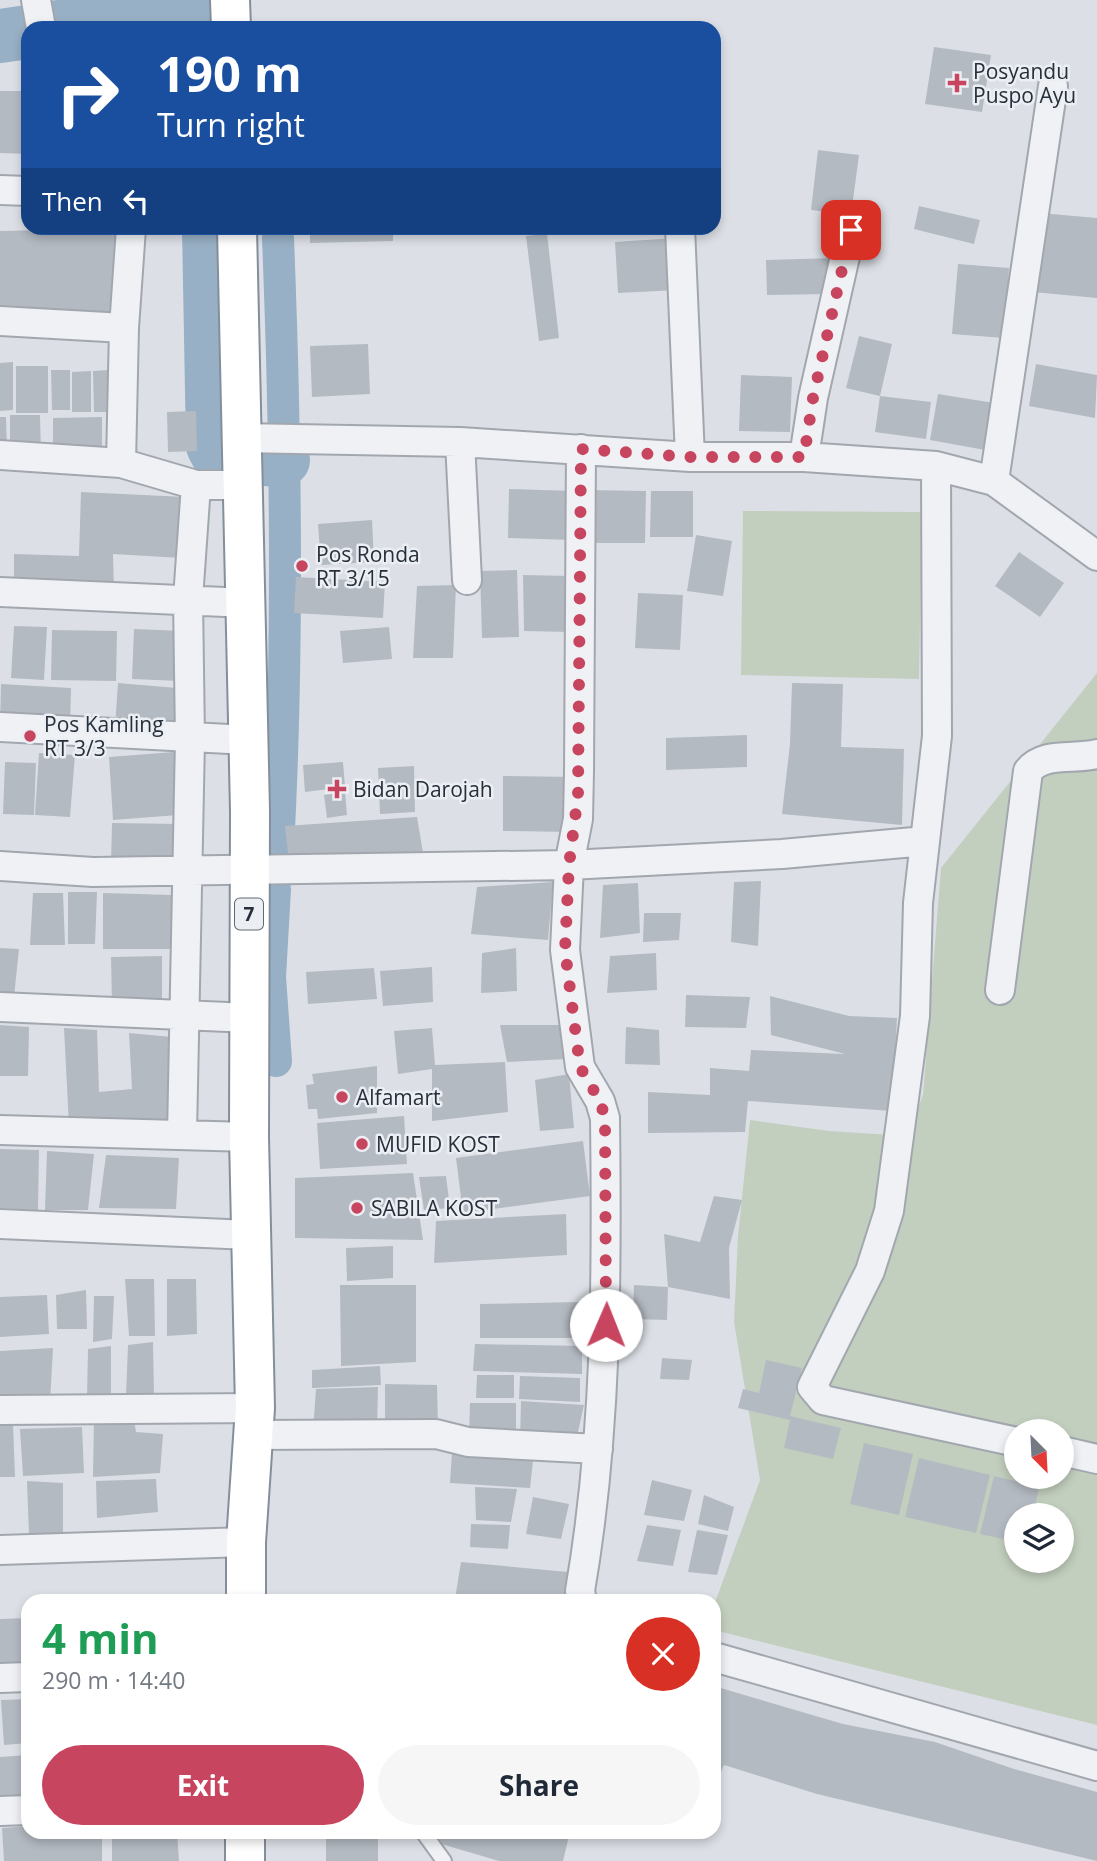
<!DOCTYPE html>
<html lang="en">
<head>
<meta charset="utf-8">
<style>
	body { margin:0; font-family:"Open Sans",sans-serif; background:#f6f6f7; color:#1f2937; height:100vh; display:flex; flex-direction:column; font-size:26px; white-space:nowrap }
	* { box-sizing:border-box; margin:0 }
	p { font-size:23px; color:#747a83 }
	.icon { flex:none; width:38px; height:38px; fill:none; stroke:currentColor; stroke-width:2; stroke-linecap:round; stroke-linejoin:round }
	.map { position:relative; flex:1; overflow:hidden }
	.panel { position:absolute; left:21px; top:1594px; width:700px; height:245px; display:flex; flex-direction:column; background:#fff; border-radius:21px; box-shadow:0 4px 10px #0003 }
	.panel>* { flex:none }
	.top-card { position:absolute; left:21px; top:21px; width:700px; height:214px; border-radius:21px; box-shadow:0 4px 10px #0003; background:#1a4fa0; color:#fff; overflow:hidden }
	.needle { width:46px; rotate:156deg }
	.tools { position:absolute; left:1004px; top:1419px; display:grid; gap:14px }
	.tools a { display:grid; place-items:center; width:70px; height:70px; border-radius:50%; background:#fff; box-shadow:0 4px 10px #0003; font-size:35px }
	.pin { position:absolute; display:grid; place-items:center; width:60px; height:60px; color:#fff; margin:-30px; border-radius:14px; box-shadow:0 4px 10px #0006 }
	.me { position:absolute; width:77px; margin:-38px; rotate:1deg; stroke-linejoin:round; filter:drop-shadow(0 0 5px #0008) }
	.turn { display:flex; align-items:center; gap:24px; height:147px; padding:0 21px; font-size:32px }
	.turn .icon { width:91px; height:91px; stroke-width:2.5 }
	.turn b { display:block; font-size:49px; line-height:60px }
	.then { display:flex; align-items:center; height:66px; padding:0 21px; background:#0003; gap:14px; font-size:26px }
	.round { display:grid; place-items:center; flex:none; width:74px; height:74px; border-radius:37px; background:#f6f6f7 }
	.overview { display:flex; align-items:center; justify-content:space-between; height:119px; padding:0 21px }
	h1 { font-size:42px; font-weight:700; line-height:52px; color:#1e9e55 }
	.cta { display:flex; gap:14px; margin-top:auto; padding:14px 21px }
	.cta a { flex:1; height:80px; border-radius:42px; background:#c7455f; color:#fff; font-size:28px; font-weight:700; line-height:80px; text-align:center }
	.cta a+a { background:#f6f6f7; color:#1f2937 }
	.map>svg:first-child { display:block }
	.green { fill:#c3cfbe; fill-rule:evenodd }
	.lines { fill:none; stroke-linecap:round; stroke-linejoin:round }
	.canal { stroke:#98b0c5; stroke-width:32 }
	.river { stroke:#98b0c5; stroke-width:54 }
	.building { fill:#b4bac2 }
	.service-casing { stroke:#a2a7af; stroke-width:18 }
	.minor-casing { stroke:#a2a7af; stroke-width:32 }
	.trunk-casing { stroke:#848f9c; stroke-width:42 }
	.service { stroke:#eff1f4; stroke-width:14 }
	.minor { stroke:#eff1f4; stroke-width:28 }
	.trunk { stroke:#fff; stroke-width:38 }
	.route { stroke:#c7455f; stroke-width:12; stroke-dasharray:0 21.6 }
	.poi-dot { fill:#c7455f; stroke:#ebeff4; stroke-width:2.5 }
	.labels { text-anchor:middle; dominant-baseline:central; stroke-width:5; stroke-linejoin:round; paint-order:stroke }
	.shield { fill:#ebeff4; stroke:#626972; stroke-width:2 }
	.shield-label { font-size:19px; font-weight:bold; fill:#272f3b }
	.poi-label { font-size:21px; fill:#272f3b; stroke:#ebeff4; text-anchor:start }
</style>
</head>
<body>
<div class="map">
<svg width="1097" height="1861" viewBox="0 0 1097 1861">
	<rect width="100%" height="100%" fill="#dce0e6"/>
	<!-- green -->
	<path class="green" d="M 743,511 L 922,512 L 919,679 L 741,675 Z
		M 1097,673 L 1097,1725 L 714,1630 L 714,1605 L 760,1480 L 734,1322 L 738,1236 L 750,1120 L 829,1131 L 907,1136 L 923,1095 L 941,868 ZM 1017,1432 L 1062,1432 L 1062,1477 L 1017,1477 ZM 1017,1516 L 1062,1516 L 1062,1561 L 1017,1561 Z"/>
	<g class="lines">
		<!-- canal -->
		<path class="canal" d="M 278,238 C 286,441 289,647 278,849
			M 275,889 L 270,977 L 276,1061"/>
		<!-- river -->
		<path class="river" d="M 52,28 L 174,10 L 199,23 L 199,28
			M 0,36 L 28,32
			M 209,228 L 213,446 L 219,457 L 228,458
			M 264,459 L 283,460"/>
	</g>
	<!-- building -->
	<path class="building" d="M 934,47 L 991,55 L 982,112 L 925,104 Z
		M 0,91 L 28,91 L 28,154 L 0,153 Z
		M 818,150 L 859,155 L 851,215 L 811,210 Z
		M 919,206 L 980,220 L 974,244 L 914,229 Z
		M 1040,213 L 1097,218 L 1097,298 L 1033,292 Z
		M 310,228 L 393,228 L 393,241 L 310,243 Z
		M 46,230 L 116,233 L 111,322 L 0,317 L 0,231 Z
		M 547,234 L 559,338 L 539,341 L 526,236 Z
		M 675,238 L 678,290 L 618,293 L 615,242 Z
		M 834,258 L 828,294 L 767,295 L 766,260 Z
		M 958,264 L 1009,268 L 1004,338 L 952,334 Z
		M 859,336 L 892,344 L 880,396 L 846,388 Z
		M 368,344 L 370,394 L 312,397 L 310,346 Z
		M 13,362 L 13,410 L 0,411 L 0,363 Z
		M 1036,364 L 1097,375 L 1095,418 L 1029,406 Z
		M 16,366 L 48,366 L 48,413 L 16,413 Z
		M 51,370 L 70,370 L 70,410 L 52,410 Z
		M 108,370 L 108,412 L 94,412 L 93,371 Z
		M 91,371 L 91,412 L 72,412 L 72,372 Z
		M 741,375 L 792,377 L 790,432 L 739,431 Z
		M 938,394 L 994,403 L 985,450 L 930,440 Z
		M 880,396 L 931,402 L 926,439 L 875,432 Z
		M 196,411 L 197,451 L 168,452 L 167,412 Z
		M 10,415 L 40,415 L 41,454 L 10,452 Z
		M 0,417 L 6,417 L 7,453 L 0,452 Z
		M 102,417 L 102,449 L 53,450 L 53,418 Z
		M 509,489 L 576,491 L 573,540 L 508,538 Z
		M 587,490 L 646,491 L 645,543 L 587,543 Z
		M 651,491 L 693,491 L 693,537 L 650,537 Z
		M 81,492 L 185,497 L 181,558 L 113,554 L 114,592 L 14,589 L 14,554 L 79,556 Z
		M 372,520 L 374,562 L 321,565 L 318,524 Z
		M 696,535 L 732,541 L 723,596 L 687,591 Z
		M 1019,552 L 1064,583 L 1040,617 L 995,586 Z
		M 517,570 L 519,637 L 482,638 L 480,571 Z
		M 523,575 L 571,576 L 570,632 L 524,631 Z
		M 296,577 L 385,582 L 383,618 L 294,613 Z
		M 456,585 L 453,658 L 413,658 L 417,586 Z
		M 638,593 L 683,595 L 680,650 L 635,648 Z
		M 14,626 L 47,627 L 44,680 L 11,678 Z
		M 389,627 L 392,659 L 343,663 L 340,631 Z
		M 134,629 L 183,631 L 180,681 L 132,679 Z
		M 52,630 L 117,631 L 116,681 L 51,680 Z
		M 118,683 L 177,688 L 174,728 L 115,726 Z
		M 792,683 L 843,684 L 841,747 L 904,749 L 902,825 L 782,814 L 790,744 Z
		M 1,684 L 71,688 L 70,726 L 0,726 Z
		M 747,735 L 747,767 L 666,770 L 666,738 Z
		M 174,752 L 178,815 L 113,820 L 109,757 Z
		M 39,753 L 75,755 L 70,817 L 35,815 Z
		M 5,762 L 36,763 L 34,815 L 3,814 Z
		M 343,762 L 345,787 L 305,792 L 303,765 Z
		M 414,766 L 415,812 L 380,814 L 378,768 Z
		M 503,776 L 575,777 L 574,832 L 503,831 Z
		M 345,792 L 347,815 L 327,818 L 324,795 Z
		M 417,817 L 423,853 L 289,862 L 285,826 Z
		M 112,823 L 179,824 L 178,863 L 111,862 Z
		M 761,881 L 758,946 L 731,942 L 734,882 Z
		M 553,882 L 548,940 L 471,934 L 477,887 Z
		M 638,883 L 640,933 L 600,938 L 603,885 Z
		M 68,892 L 97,892 L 95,944 L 68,944 Z
		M 33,893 L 63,893 L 65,945 L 30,945 Z
		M 103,893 L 172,895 L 171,949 L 103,949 Z
		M 644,913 L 681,913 L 679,940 L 643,942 Z
		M 0,948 L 19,949 L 14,997 L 0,996 Z
		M 516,948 L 517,991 L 481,993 L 482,953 Z
		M 656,953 L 657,990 L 607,993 L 610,956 Z
		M 162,956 L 162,1006 L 112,1007 L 111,957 Z
		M 432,967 L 433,1002 L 383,1006 L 380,971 Z
		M 374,968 L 377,999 L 308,1004 L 306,972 Z
		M 686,995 L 750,997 L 746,1028 L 685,1027 Z
		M 770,996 L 849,1016 L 897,1018 L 892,1111 L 748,1101 L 745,1132 L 648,1133 L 648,1092 L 710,1095 L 710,1068 L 749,1071 L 751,1050 L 845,1054 L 771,1035 Z
		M 0,1025 L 29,1027 L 28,1076 L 0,1076 Z
		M 500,1025 L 567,1025 L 566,1059 L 507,1062 Z
		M 626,1027 L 659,1030 L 660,1065 L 625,1064 Z
		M 64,1028 L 97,1030 L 99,1092 L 132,1089 L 129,1033 L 172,1037 L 171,1123 L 69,1126 Z
		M 432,1028 L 435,1065 L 505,1062 L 508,1112 L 432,1121 L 432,1069 L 398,1074 L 394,1031 Z
		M 377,1066 L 377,1113 L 318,1119 L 317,1109 L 308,1109 L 306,1085 L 314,1084 L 312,1074 Z
		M 569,1074 L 574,1128 L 540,1131 L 535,1080 Z
		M 404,1116 L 407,1164 L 320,1169 L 317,1123 Z
		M 583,1141 L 590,1196 L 463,1213 L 456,1158 Z
		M 0,1149 L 39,1150 L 38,1211 L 0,1208 Z
		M 47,1151 L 94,1154 L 88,1210 L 45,1210 Z
		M 106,1155 L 179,1158 L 176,1209 L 99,1208 Z
		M 413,1173 L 423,1240 L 295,1238 L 295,1178 Z
		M 446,1176 L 450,1208 L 424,1210 L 419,1177 Z
		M 714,1196 L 742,1200 L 729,1248 L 730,1299 L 668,1287 L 664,1234 L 700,1242 Z
		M 566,1214 L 567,1255 L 434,1263 L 436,1221 Z
		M 393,1246 L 393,1278 L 347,1281 L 346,1248 Z
		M 125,1279 L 154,1279 L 155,1336 L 129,1336 Z
		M 167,1279 L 196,1279 L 197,1334 L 167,1336 Z
		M 340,1285 L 416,1285 L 416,1362 L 341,1366 Z
		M 634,1285 L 668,1287 L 667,1320 L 633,1319 Z
		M 86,1290 L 87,1329 L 57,1329 L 56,1295 Z
		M 47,1295 L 49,1334 L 0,1337 L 0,1297 Z
		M 94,1296 L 114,1296 L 112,1339 L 93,1342 Z
		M 579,1302 L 576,1338 L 480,1338 L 480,1304 Z
		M 153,1342 L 154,1396 L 126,1396 L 128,1345 Z
		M 475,1344 L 582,1346 L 582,1374 L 473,1371 Z
		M 111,1346 L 111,1396 L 87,1398 L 88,1349 Z
		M 53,1348 L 50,1403 L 0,1406 L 0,1351 Z
		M 662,1358 L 692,1360 L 689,1380 L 660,1379 Z
		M 766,1360 L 802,1368 L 790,1416 L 841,1428 L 833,1459 L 784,1448 L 790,1420 L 738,1408 L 743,1389 L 759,1393 Z
		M 380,1366 L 381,1385 L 312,1388 L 312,1370 Z
		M 477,1375 L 514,1375 L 514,1398 L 476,1398 Z
		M 520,1376 L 580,1378 L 580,1402 L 519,1399 Z
		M 385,1384 L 437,1385 L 438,1427 L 385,1429 Z
		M 378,1387 L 377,1431 L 313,1431 L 316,1389 Z
		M 521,1401 L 584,1405 L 575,1445 L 520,1441 Z
		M 470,1403 L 516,1403 L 516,1435 L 469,1434 Z
		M 94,1417 L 134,1420 L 136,1432 L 163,1434 L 160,1473 L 93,1477 Z
		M 13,1423 L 15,1477 L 0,1477 L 0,1425 Z
		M 82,1427 L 84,1473 L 23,1476 L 20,1429 Z
		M 864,1443 L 913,1454 L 899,1515 L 850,1504 Z
		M 452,1452 L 533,1461 L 530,1488 L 450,1483 Z
		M 919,1458 L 990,1475 L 976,1533 L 905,1517 Z
		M 994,1476 L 1039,1487 L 1033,1516 L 1017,1516 L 1017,1542 L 980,1534 Z
		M 156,1479 L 158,1512 L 97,1518 L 96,1481 Z
		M 652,1480 L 692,1490 L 684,1521 L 644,1515 Z
		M 27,1481 L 63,1483 L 63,1533 L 29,1535 Z
		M 475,1487 L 517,1489 L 511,1522 L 476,1520 Z
		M 704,1495 L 734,1507 L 728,1531 L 698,1524 Z
		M 533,1497 L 569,1504 L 561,1539 L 526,1534 Z
		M 471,1524 L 510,1525 L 508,1549 L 470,1547 Z
		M 647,1525 L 681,1530 L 673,1566 L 637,1561 Z
		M 697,1530 L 728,1535 L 717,1575 L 688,1572 Z
		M 461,1562 L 579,1573 L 572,1601 L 455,1599 Z
		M 28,1618 L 28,1670 L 0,1670 L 0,1619 Z
		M 714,1686 L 843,1724 L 935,1742 L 1014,1769 L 1097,1792 L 1097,1861 L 817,1794 L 724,1765 L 714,1788 Z
		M 28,1699 L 28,1743 L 4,1745 L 1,1700 Z
		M 28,1755 L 28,1803 L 0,1805 L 0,1757 Z
		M 28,1826 L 28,1832 L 102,1832 L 102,1861 L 4,1861 L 2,1828 Z
		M 112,1832 L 177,1832 L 179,1861 L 112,1861 Z
		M 442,1832 L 570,1832 L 563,1861 L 499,1861 L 438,1843 Z
		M 378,1837 L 378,1861 L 326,1861 L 326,1839 Z"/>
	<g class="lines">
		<!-- service casing -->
		<g class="service-casing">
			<path id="service" d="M 423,1832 L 444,1861"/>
		</g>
		<!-- minor casing -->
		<g class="minor-casing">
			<path id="minor" d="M 36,0 L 41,28
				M 0,190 L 28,191
				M 680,228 L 690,457
				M 0,321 L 124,328
				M 244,438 L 460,442 L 690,457 L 804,457 L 936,466 L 994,481 L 1097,556
				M 460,442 L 467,580
				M 581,449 L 579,772 L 578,819 L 569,865 L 565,950 L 580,1067 L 600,1101 L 605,1118 C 607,1276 607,1434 580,1591 L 582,1601
				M 0,455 L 121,463 L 196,485 L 244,485
				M 804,457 L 813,398 L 851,230
				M 121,463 L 124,328 L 131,228
				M 936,466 L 937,736 L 918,903 L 915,1016 L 889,1211 L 870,1271 L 812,1387 L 823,1400 L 1017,1442
				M 994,481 L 1053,86
				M 0,592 L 247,603
				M 0,727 L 248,740
				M 0,866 L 93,872 L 569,865 L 782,854 L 925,841
				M 1000,990 L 1028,771 C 1044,751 1075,760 1097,754
				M 0,1007 L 250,1018
				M 0,1130 L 249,1137
				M 182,1135 L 190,739 L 188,599 L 196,485
				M 0,1224 L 250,1235
				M 0,1410 L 255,1408
				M 254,1435 L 436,1434 L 468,1442 L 598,1449
				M 1062,1451 L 1097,1459
				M 0,1550 L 246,1542
				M 714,1657 L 1097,1766
				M 0,1678 L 28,1677
				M 0,1811 L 28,1810"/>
		</g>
		<!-- trunk casing -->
		<g class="trunk-casing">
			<path id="trunk" d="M 230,0 L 231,28
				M 237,228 L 250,811 L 249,1137 L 255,1408 L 246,1542 L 246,1601
				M 245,1832 L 245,1861"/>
		</g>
		<!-- service -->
		<use href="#service" class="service"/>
		<!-- minor -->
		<use href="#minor" class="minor"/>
		<!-- trunk -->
		<use href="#trunk" class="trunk"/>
	</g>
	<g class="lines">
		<!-- route -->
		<path class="route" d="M 606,1325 L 605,1118 L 600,1101 L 580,1067 L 565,950 L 569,865 L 578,795 L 581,449 L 690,457 L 804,457 L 813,398 L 851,230"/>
	</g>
	<!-- markers -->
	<g class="poi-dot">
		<path d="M953.5 72.5h7v7h7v7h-7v7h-7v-7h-7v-7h7z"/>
		<circle cx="302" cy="566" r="7"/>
		<circle cx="30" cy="736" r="7"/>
		<path d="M333.5 778.5h7v7h7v7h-7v7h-7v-7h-7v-7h7z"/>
		<circle cx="342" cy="1097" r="7"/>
		<circle cx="362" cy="1144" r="7"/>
		<circle cx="357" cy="1208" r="7"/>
	</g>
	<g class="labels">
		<!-- shield labels -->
		<rect class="shield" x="235" y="898.5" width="28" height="31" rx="5"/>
		<g class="shield-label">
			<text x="249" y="914">7</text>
		</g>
		<!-- poi labels -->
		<g class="poi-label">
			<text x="973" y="71">Posyandu<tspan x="973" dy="24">Puspo Ayu</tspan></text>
			<text x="316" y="554">Pos Ronda<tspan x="316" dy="24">RT 3/15</tspan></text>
			<text x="44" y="724">Pos Kamling<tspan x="44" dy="24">RT 3/3</tspan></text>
			<text x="353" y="789">Bidan Darojah</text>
			<text x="356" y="1097">Alfamart</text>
			<text x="376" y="1144">MUFID KOST</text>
			<text x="371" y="1208">SABILA KOST</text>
		</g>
	</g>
</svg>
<div class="tools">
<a><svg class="needle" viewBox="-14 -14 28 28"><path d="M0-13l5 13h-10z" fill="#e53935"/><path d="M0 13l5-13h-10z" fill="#747a83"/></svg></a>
<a><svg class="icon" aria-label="layers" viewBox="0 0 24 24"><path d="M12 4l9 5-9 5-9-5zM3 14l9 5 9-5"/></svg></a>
</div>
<div class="pin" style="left:851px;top:230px;background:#d93025"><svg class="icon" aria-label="arrive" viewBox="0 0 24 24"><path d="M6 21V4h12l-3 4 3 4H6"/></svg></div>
<svg class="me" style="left:606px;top:1325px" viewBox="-20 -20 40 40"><circle r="19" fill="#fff"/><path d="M0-13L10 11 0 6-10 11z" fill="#c7455f"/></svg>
<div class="top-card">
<div class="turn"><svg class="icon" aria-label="right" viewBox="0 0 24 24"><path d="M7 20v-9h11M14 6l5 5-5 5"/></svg><div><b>190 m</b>Turn right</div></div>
<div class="then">Then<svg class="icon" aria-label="left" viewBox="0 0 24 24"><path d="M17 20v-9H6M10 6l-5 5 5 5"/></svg></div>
</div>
<section class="panel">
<div class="overview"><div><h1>4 min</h1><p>290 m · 14:40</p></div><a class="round" style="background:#d93025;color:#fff"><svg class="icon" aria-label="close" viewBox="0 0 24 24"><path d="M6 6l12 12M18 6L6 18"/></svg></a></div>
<div class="cta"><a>Exit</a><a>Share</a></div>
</section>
</div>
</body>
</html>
